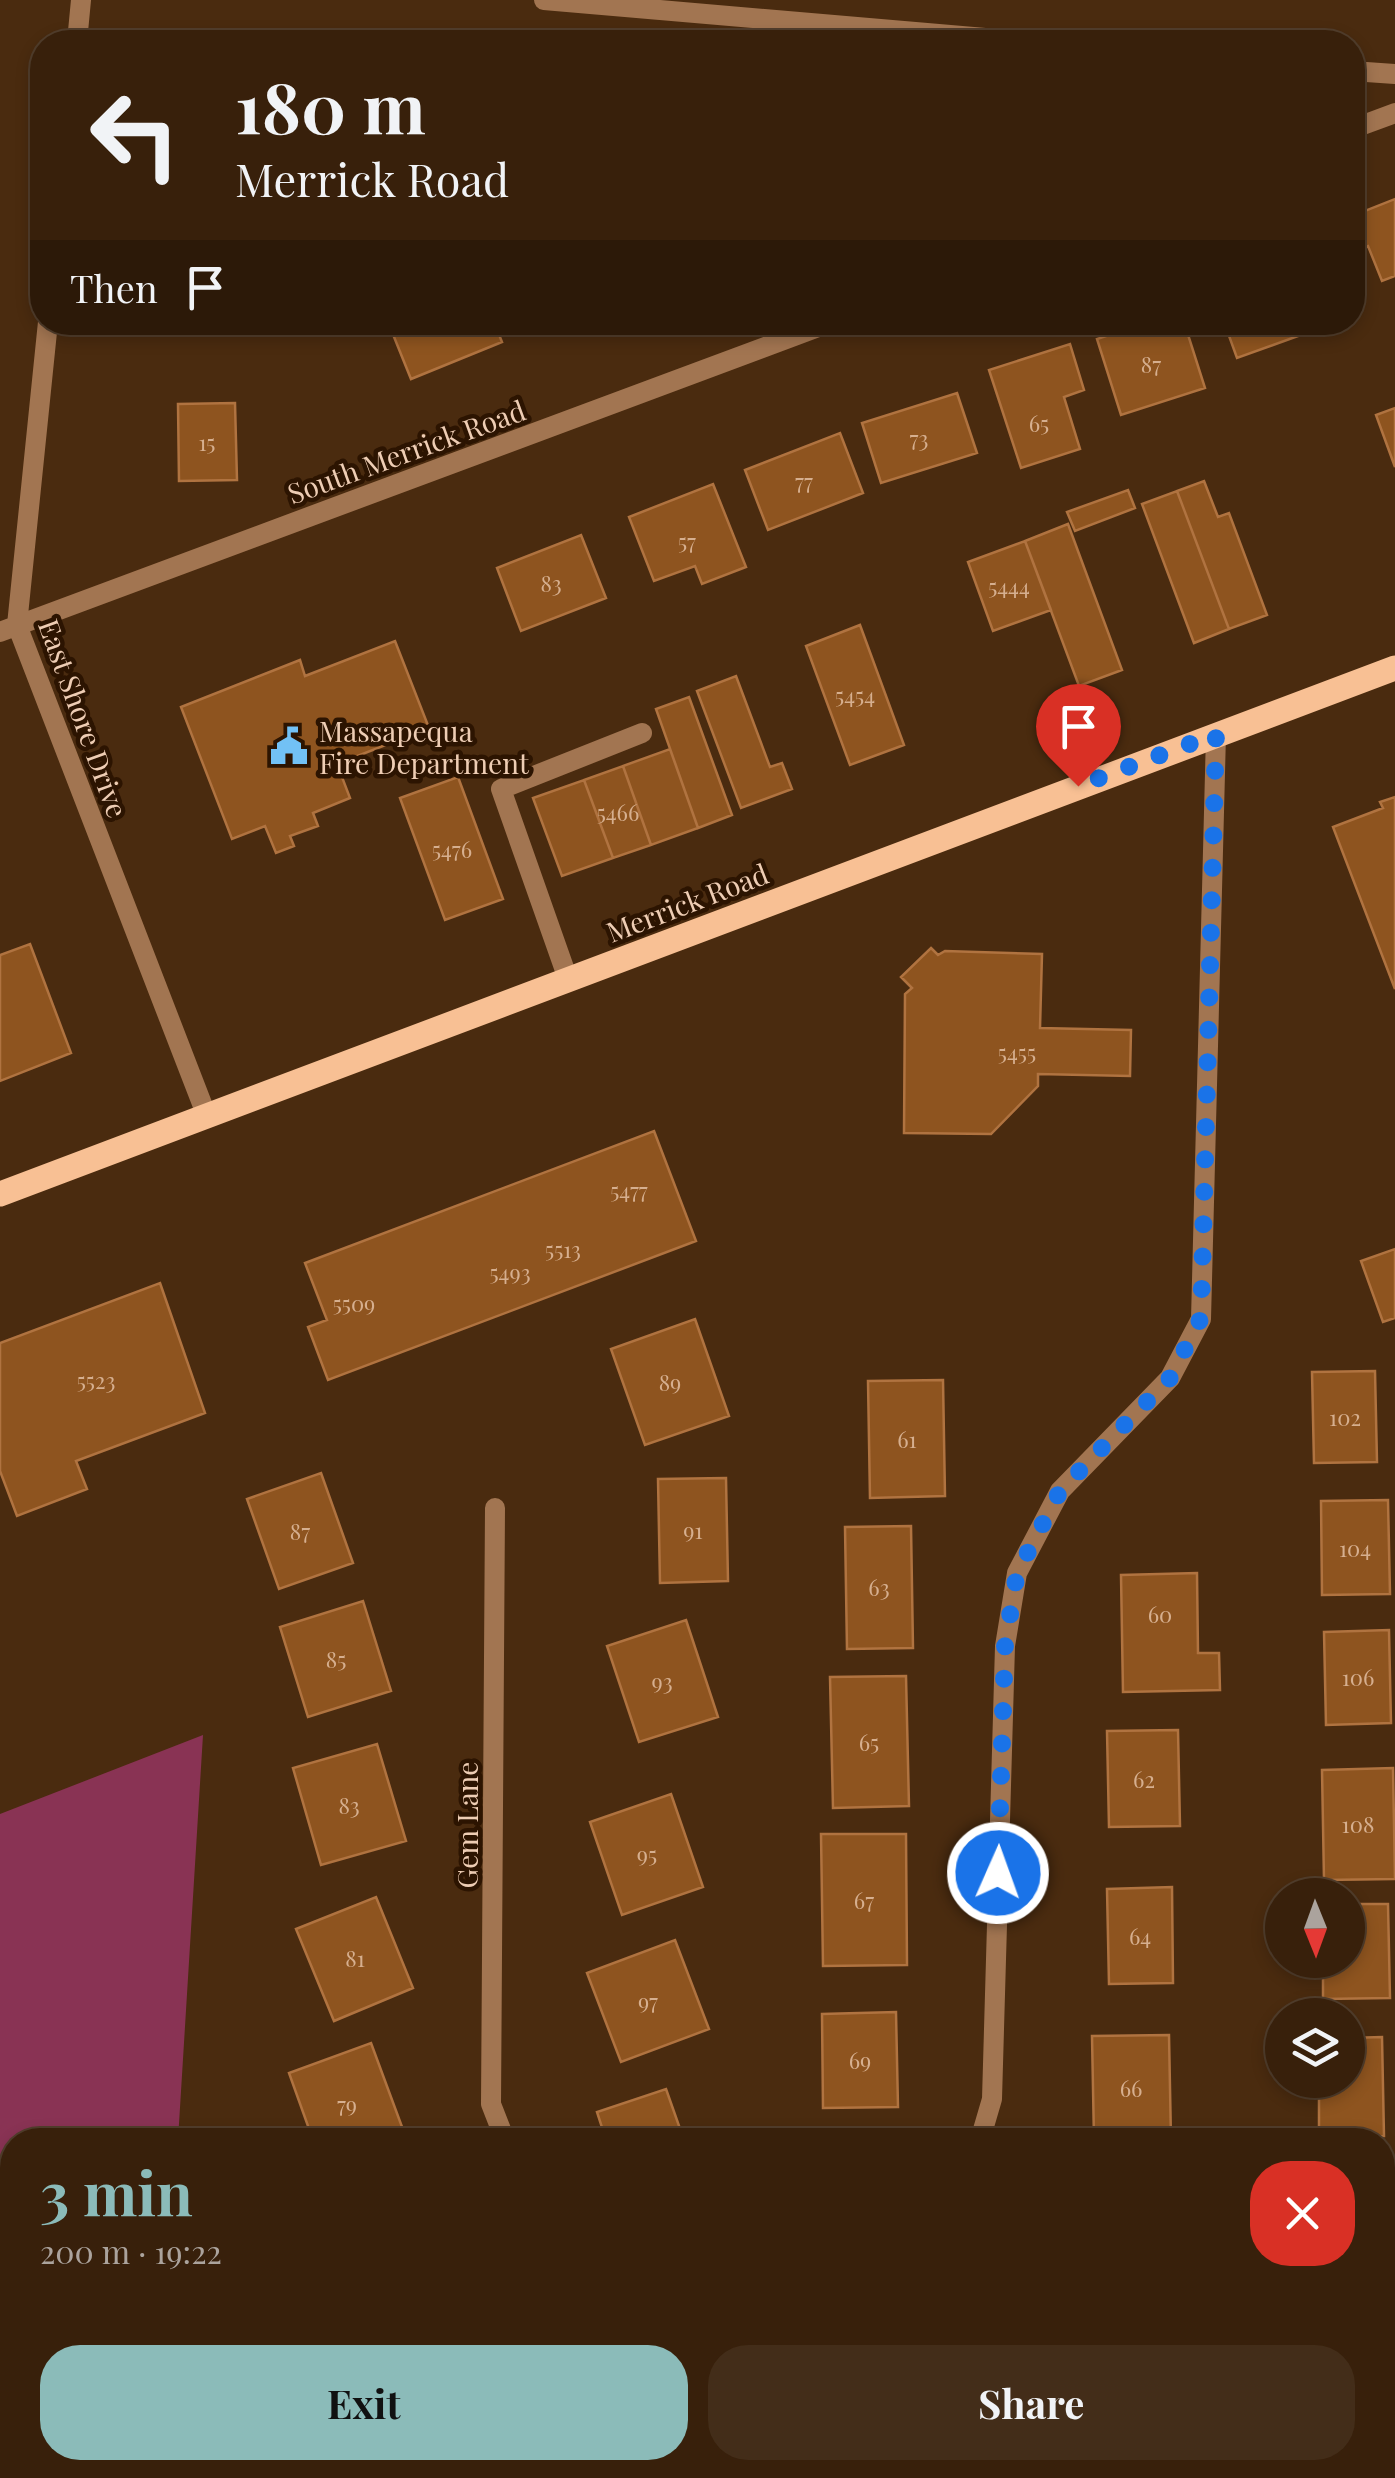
<!DOCTYPE html>
<html lang="en">
<head>
<meta charset="utf-8">
<style>
	body { margin:0; font-family:"Playfair Display",serif; background:#432d19; color:#f1f3f6; height:100vh; display:flex; flex-direction:column; font-size:38px; white-space:nowrap }
	* { box-sizing:border-box; margin:0 }
	p { font-size:32px; color:#aba39d }
	.icon { flex:none; width:55px; height:55px; fill:none; stroke:currentColor; stroke-width:2; stroke-linecap:round; stroke-linejoin:round }
	.map { position:relative; flex:1; overflow:hidden }
	.drawer { position:absolute; left:0px; top:2128px; width:1395px; height:352px; display:flex; flex-direction:column; background:#38200b; border-radius:40px 40px 0 0; box-shadow:0 5px 15px #0003,0 0 0 2px #523e2c }
	.drawer>* { flex:none }
	.hud { position:absolute; left:30px; top:30px; width:1335px; height:305px; border-radius:40px; box-shadow:0 5px 15px #0003,0 0 0 2px #523e2c; background:#38200b; color:#f1f3f6; overflow:hidden }
	.needle { width:65px; rotate:179deg }
	.tools { position:absolute; left:1265px; top:1878px; display:grid; gap:20px }
	.tools a { display:grid; place-items:center; width:100px; height:100px; border-radius:50%; background:#38200b; box-shadow:0 5px 15px #0003,0 0 0 2px #523e2c; font-size:50px }
	.pin { position:absolute; display:grid; place-items:center; width:85px; height:85px; color:#fff; margin:-102px -42px; border-radius:50% 50% 50% 0; rotate:-45deg; box-shadow:0 0 10px #0007 }
	.pin .icon { rotate:45deg }
	.me { position:absolute; width:110px; margin:-55px; rotate:2deg; stroke-linejoin:round; filter:drop-shadow(0 0 8px #0008) }
	.turn { display:flex; align-items:center; gap:35px; height:210px; padding:0 40px; font-size:45px }
	.turn .icon { width:130px; height:130px; stroke-width:2.5 }
	.turn b { display:block; font-size:70px; line-height:85px }
	.then { display:flex; align-items:center; height:95px; padding:0 40px; background:#0003; gap:20px; font-size:38px }
	.round { display:grid; place-items:center; flex:none; width:105px; height:105px; border-radius:40px; background:#432d19 }
	.summary { display:flex; align-items:center; justify-content:space-between; height:170px; padding:0 40px }
	h1 { font-size:60px; font-weight:700; line-height:75px; color:#8bbbb9 }
	.button { display:flex; gap:20px; margin-top:auto; padding:20px 40px }
	.button a { flex:1; height:115px; border-radius:40px; background:#8bbbb9; color:#111; font-size:40px; font-weight:700; line-height:115px; text-align:center }
	.button a+a { background:#432d19; color:#f1f3f6 }
	.map>svg:first-child { display:block }
	.green { fill:#893354 }
	.building { fill:#8e541f; stroke:#b07340; stroke-width:2.5 }
	.lines { fill:none; stroke-linecap:round; stroke-linejoin:round }
	.service { stroke:#a27551; stroke-width:20 }
	.minor { stroke:#a27551; stroke-width:20 }
	.primary { stroke:#f8c094; stroke-width:25 }
	.route { stroke:#1a73e8; stroke-width:18; stroke-dasharray:0 32.4 }
	.labels { text-anchor:middle; dominant-baseline:central; stroke-width:9; stroke-linejoin:round; paint-order:stroke }
	.number-label { font-size:22px; fill:#d6af8f }
	.street-label { font-size:28px; fill:#eecdb4; stroke:#2c1401 }
	.poi-label { font-size:28px; fill:#eecdb4; stroke:#2c1401; text-anchor:start }
</style>
</head>
<body>
<div class="map">
<svg width="1395" height="2478" viewBox="0 0 1395 2478">
	<rect width="100%" height="100%" fill="#4a2b0f"/>
	<!-- green -->
	<path class="green" d="M 203,1735 L 178,2140 L 12,2140 L 12,2293 L 0,2299 L 0,1814 Z"/>
	<!-- building -->
	<path class="building" d="M 1395,199 L 1395,276 L 1382,281 L 1368,246 L 1353,252 L 1352,216 Z
		M 388,322 L 494,322 L 502,342 L 411,379 Z
		M 1148,322 L 1184,322 L 1205,388 L 1121,415 L 1097,339 Z
		M 1224,322 L 1309,322 L 1312,331 L 1237,358 Z
		M 1070,344 L 1084,390 L 1064,397 L 1080,449 L 1021,468 L 989,370 Z
		M 957,393 L 977,453 L 881,483 L 862,423 Z
		M 235,403 L 237,480 L 179,481 L 178,404 Z
		M 1395,408 L 1395,467 L 1376,415 Z
		M 840,433 L 863,493 L 768,530 L 745,470 Z
		M 1204,481 L 1218,517 L 1229,513 L 1267,615 L 1229,629 L 1177,491 Z
		M 713,484 L 746,567 L 702,584 L 695,566 L 654,581 L 629,517 Z
		M 1128,490 L 1135,508 L 1075,531 L 1067,512 Z
		M 1177,491 L 1229,629 L 1194,643 L 1142,504 Z
		M 1068,524 L 1122,670 L 1079,686 L 1025,541 Z
		M 581,535 L 606,598 L 521,631 L 497,568 Z
		M 1025,541 L 1051,610 L 993,631 L 968,562 Z
		M 860,625 L 904,745 L 850,765 L 806,646 Z
		M 395,641 L 429,728 L 337,764 L 350,798 L 313,813 L 318,826 L 290,836 L 294,846 L 276,853 L 265,826 L 232,839 L 181,707 L 300,660 L 305,676 Z
		M 736,676 L 770,767 L 782,763 L 792,789 L 741,808 L 697,691 Z
		M 689,697 L 732,815 L 698,828 L 656,709 Z
		M 670,749 L 698,828 L 651,845 L 623,766 Z
		M 623,766 L 651,845 L 613,858 L 584,780 Z
		M 458,777 L 503,899 L 445,920 L 400,798 Z
		M 584,780 L 613,858 L 562,876 L 533,798 Z
		M 1395,797 L 1395,989 L 1333,827 L 1383,808 L 1380,802 Z
		M 30,944 L 71,1053 L 0,1081 L 0,955 Z
		M 931,948 L 938,955 L 945,951 L 1042,954 L 1040,1028 L 1131,1030 L 1130,1076 L 1038,1074 L 1038,1086 L 991,1134 L 904,1133 L 905,994 L 912,988 L 901,977 Z
		M 654,1131 L 696,1241 L 328,1380 L 308,1327 L 327,1320 L 305,1263 Z
		M 1395,1249 L 1395,1318 L 1383,1322 L 1361,1261 Z
		M 160,1283 L 205,1413 L 76,1461 L 87,1489 L 17,1516 L 0,1471 L 0,1343 Z
		M 695,1319 L 729,1416 L 645,1445 L 611,1349 Z
		M 1375,1371 L 1377,1462 L 1314,1463 L 1312,1372 Z
		M 943,1380 L 945,1496 L 870,1498 L 868,1381 Z
		M 321,1473 L 353,1563 L 279,1589 L 247,1499 Z
		M 726,1478 L 728,1581 L 660,1583 L 658,1479 Z
		M 1388,1500 L 1390,1594 L 1322,1595 L 1321,1501 Z
		M 911,1526 L 913,1648 L 847,1649 L 845,1527 Z
		M 1197,1573 L 1198,1653 L 1219,1653 L 1220,1690 L 1123,1692 L 1121,1575 Z
		M 363,1601 L 391,1691 L 308,1717 L 280,1627 Z
		M 686,1620 L 718,1717 L 639,1742 L 607,1646 Z
		M 1389,1630 L 1391,1723 L 1326,1725 L 1324,1632 Z
		M 906,1676 L 909,1806 L 833,1808 L 830,1677 Z
		M 1178,1730 L 1180,1826 L 1109,1827 L 1107,1731 Z
		M 377,1744 L 406,1841 L 321,1865 L 293,1768 Z
		M 1393,1768 L 1395,1879 L 1324,1880 L 1322,1770 Z
		M 671,1794 L 703,1887 L 622,1915 L 590,1822 Z
		M 821,1834 L 906,1834 L 907,1965 L 823,1966 Z
		M 1172,1887 L 1173,1983 L 1109,1984 L 1107,1889 Z
		M 376,1897 L 413,1988 L 334,2021 L 296,1929 Z
		M 1348,1904 L 1388,1904 L 1390,1998 L 1323,1999 L 1323,1960 L 1348,1960 Z
		M 675,1940 L 709,2029 L 621,2062 L 587,1973 Z
		M 896,2012 L 898,2107 L 823,2108 L 822,2014 Z
		M 1169,2035 L 1171,2140 L 1094,2140 L 1092,2036 Z
		M 1382,2037 L 1384,2136 L 1319,2137 L 1319,2088 L 1292,2088 L 1292,2080 L 1348,2080 L 1348,2038 Z
		M 371,2043 L 405,2135 L 390,2140 L 313,2140 L 289,2073 Z
		M 666,2089 L 684,2140 L 606,2140 L 597,2112 Z
		M 1029,2468 L 1058,2468 L 1065,2478 L 1012,2478 Z
		M 1282,2468 L 1376,2468 L 1376,2478 L 1282,2478 Z"/>
	<g class="lines">
		<!-- service -->
		<path class="service" d="M 568,979 L 501,789 L 642,733"/>
		<!-- minor -->
		<path class="minor" d="M 544,0 L 1031,42
			M 77,42 L 81,0
			M 1352,71 L 1395,74
			M 1352,129 L 1395,113
			M 48,322 L 17,625 L 206,1114
			M 0,632 L 832,322
			M 495,1508 L 491,2104 L 505,2140
			M 980,2140 L 992,2099 L 1005,1646 L 1017,1573 L 1060,1491 L 1170,1378 L 1201,1319 L 1216,734
			M 637,2468 L 642,2478
			M 714,2478 L 736,2468"/>
		<!-- primary -->
		<path class="primary" d="M 0,1194 L 1395,668"/>
	</g>
	<g class="lines">
		<!-- route -->
		<path class="route" d="M 998,1873 L 1005,1646 L 1017,1573 L 1060,1491 L 1170,1378 L 1201,1318 L 1216,734 L 1078,786"/>
	</g>
	<!-- icons -->
	<defs>
		<g id="civic-bare" transform="scale(3)"><path d="M-.6-6.5H3V-4.5H.6V-3L4-1V1h2V6H-6V1h2V-1L-.6-3ZM-1.2 2.5V6h2.4V2.5Z" fill="#72c1f5" stroke="#2c1401" stroke-width="2.5" paint-order="stroke"/></g>
	</defs>
	<g fill-rule="evenodd">
		<use href="#civic-bare" x="289" y="746"/>
	</g>
	<g class="labels">
		<!-- number labels -->
		<g class="number-label">
			<text x="1151" y="364">87</text>
			<text x="1039" y="423">65</text>
			<text x="919" y="438">73</text>
			<text x="207" y="442">15</text>
			<text x="804" y="481">77</text>
			<text x="687" y="541">57</text>
			<text x="551" y="583">83</text>
			<text x="1009" y="586">5444</text>
			<text x="855" y="695">5454</text>
			<text x="618" y="812">5466</text>
			<text x="452" y="849">5476</text>
			<text x="1017" y="1052">5455</text>
			<text x="629" y="1190">5477</text>
			<text x="563" y="1249">5513</text>
			<text x="510" y="1272">5493</text>
			<text x="354" y="1303">5509</text>
			<text x="96" y="1380">5523</text>
			<text x="670" y="1382">89</text>
			<text x="1345" y="1417">102</text>
			<text x="907" y="1439">61</text>
			<text x="693" y="1530">91</text>
			<text x="300" y="1531">87</text>
			<text x="1355" y="1548">104</text>
			<text x="879" y="1587">63</text>
			<text x="1160" y="1614">60</text>
			<text x="336" y="1659">85</text>
			<text x="1358" y="1677">106</text>
			<text x="662" y="1681">93</text>
			<text x="869" y="1742">65</text>
			<text x="1144" y="1779">62</text>
			<text x="349" y="1805">83</text>
			<text x="1358" y="1824">108</text>
			<text x="647" y="1854">95</text>
			<text x="864" y="1900">67</text>
			<text x="1140" y="1936">64</text>
			<text x="355" y="1958">81</text>
			<text x="648" y="2001">97</text>
			<text x="860" y="2060">69</text>
			<text x="1131" y="2088">66</text>
			<text x="347" y="2104">79</text>
		</g>
		<!-- street labels -->
		<g class="street-label">
			<text transform="translate(406 451) rotate(-20)">South Merrick Road</text>
			<text transform="translate(84 718) rotate(70)">East Shore Drive</text>
			<text transform="translate(687 902) rotate(-21)">Merrick Road</text>
			<text transform="translate(466 1825) rotate(-90)">Gem Lane</text>
		</g>
		<!-- poi labels -->
		<g class="poi-label">
			<text x="319" y="730">Massapequa<tspan x="319" dy="32">Fire Department</tspan></text>
		</g>
	</g>
</svg>
<div class="tools">
<a><svg class="needle" viewBox="-14 -14 28 28"><path d="M0-13l5 13h-10z" fill="#e53935"/><path d="M0 13l5-13h-10z" fill="#aba39d"/></svg></a>
<a><svg class="icon" aria-label="layers" viewBox="0 0 24 24"><path d="M12 4l9 5-9 5-9-5zM3 14l9 5 9-5"/></svg></a>
</div>
<div class="pin" style="left:1078px;top:786px;background:#d93025"><svg class="icon" aria-label="arrive" viewBox="0 0 24 24"><path d="M6 21V4h12l-3 4 3 4H6"/></svg></div>
<svg class="me" style="left:998px;top:1873px" viewBox="-20 -20 40 40"><circle r="17" fill="#1a73e8" stroke="#fff" stroke-width="3"/><path d="M0-11L8 9 0 5-8 9z" fill="#fff"/></svg>
<div class="hud">
<div class="turn"><svg class="icon" aria-label="left" viewBox="0 0 24 24"><path d="M17 20v-9H6M10 6l-5 5 5 5"/></svg><div><b>180 m</b>Merrick Road</div></div>
<div class="then">Then<svg class="icon" aria-label="arrive" viewBox="0 0 24 24"><path d="M6 21V4h12l-3 4 3 4H6"/></svg></div>
</div>
<section class="drawer">
<div class="summary"><div><h1>3 min</h1><p>200 m · 19:22</p></div><a class="round" style="background:#d93025;color:#fff"><svg class="icon" aria-label="close" viewBox="0 0 24 24"><path d="M6 6l12 12M18 6L6 18"/></svg></a></div>
<div class="button"><a>Exit</a><a>Share</a></div>
</section>
</div>
</body>
</html>
